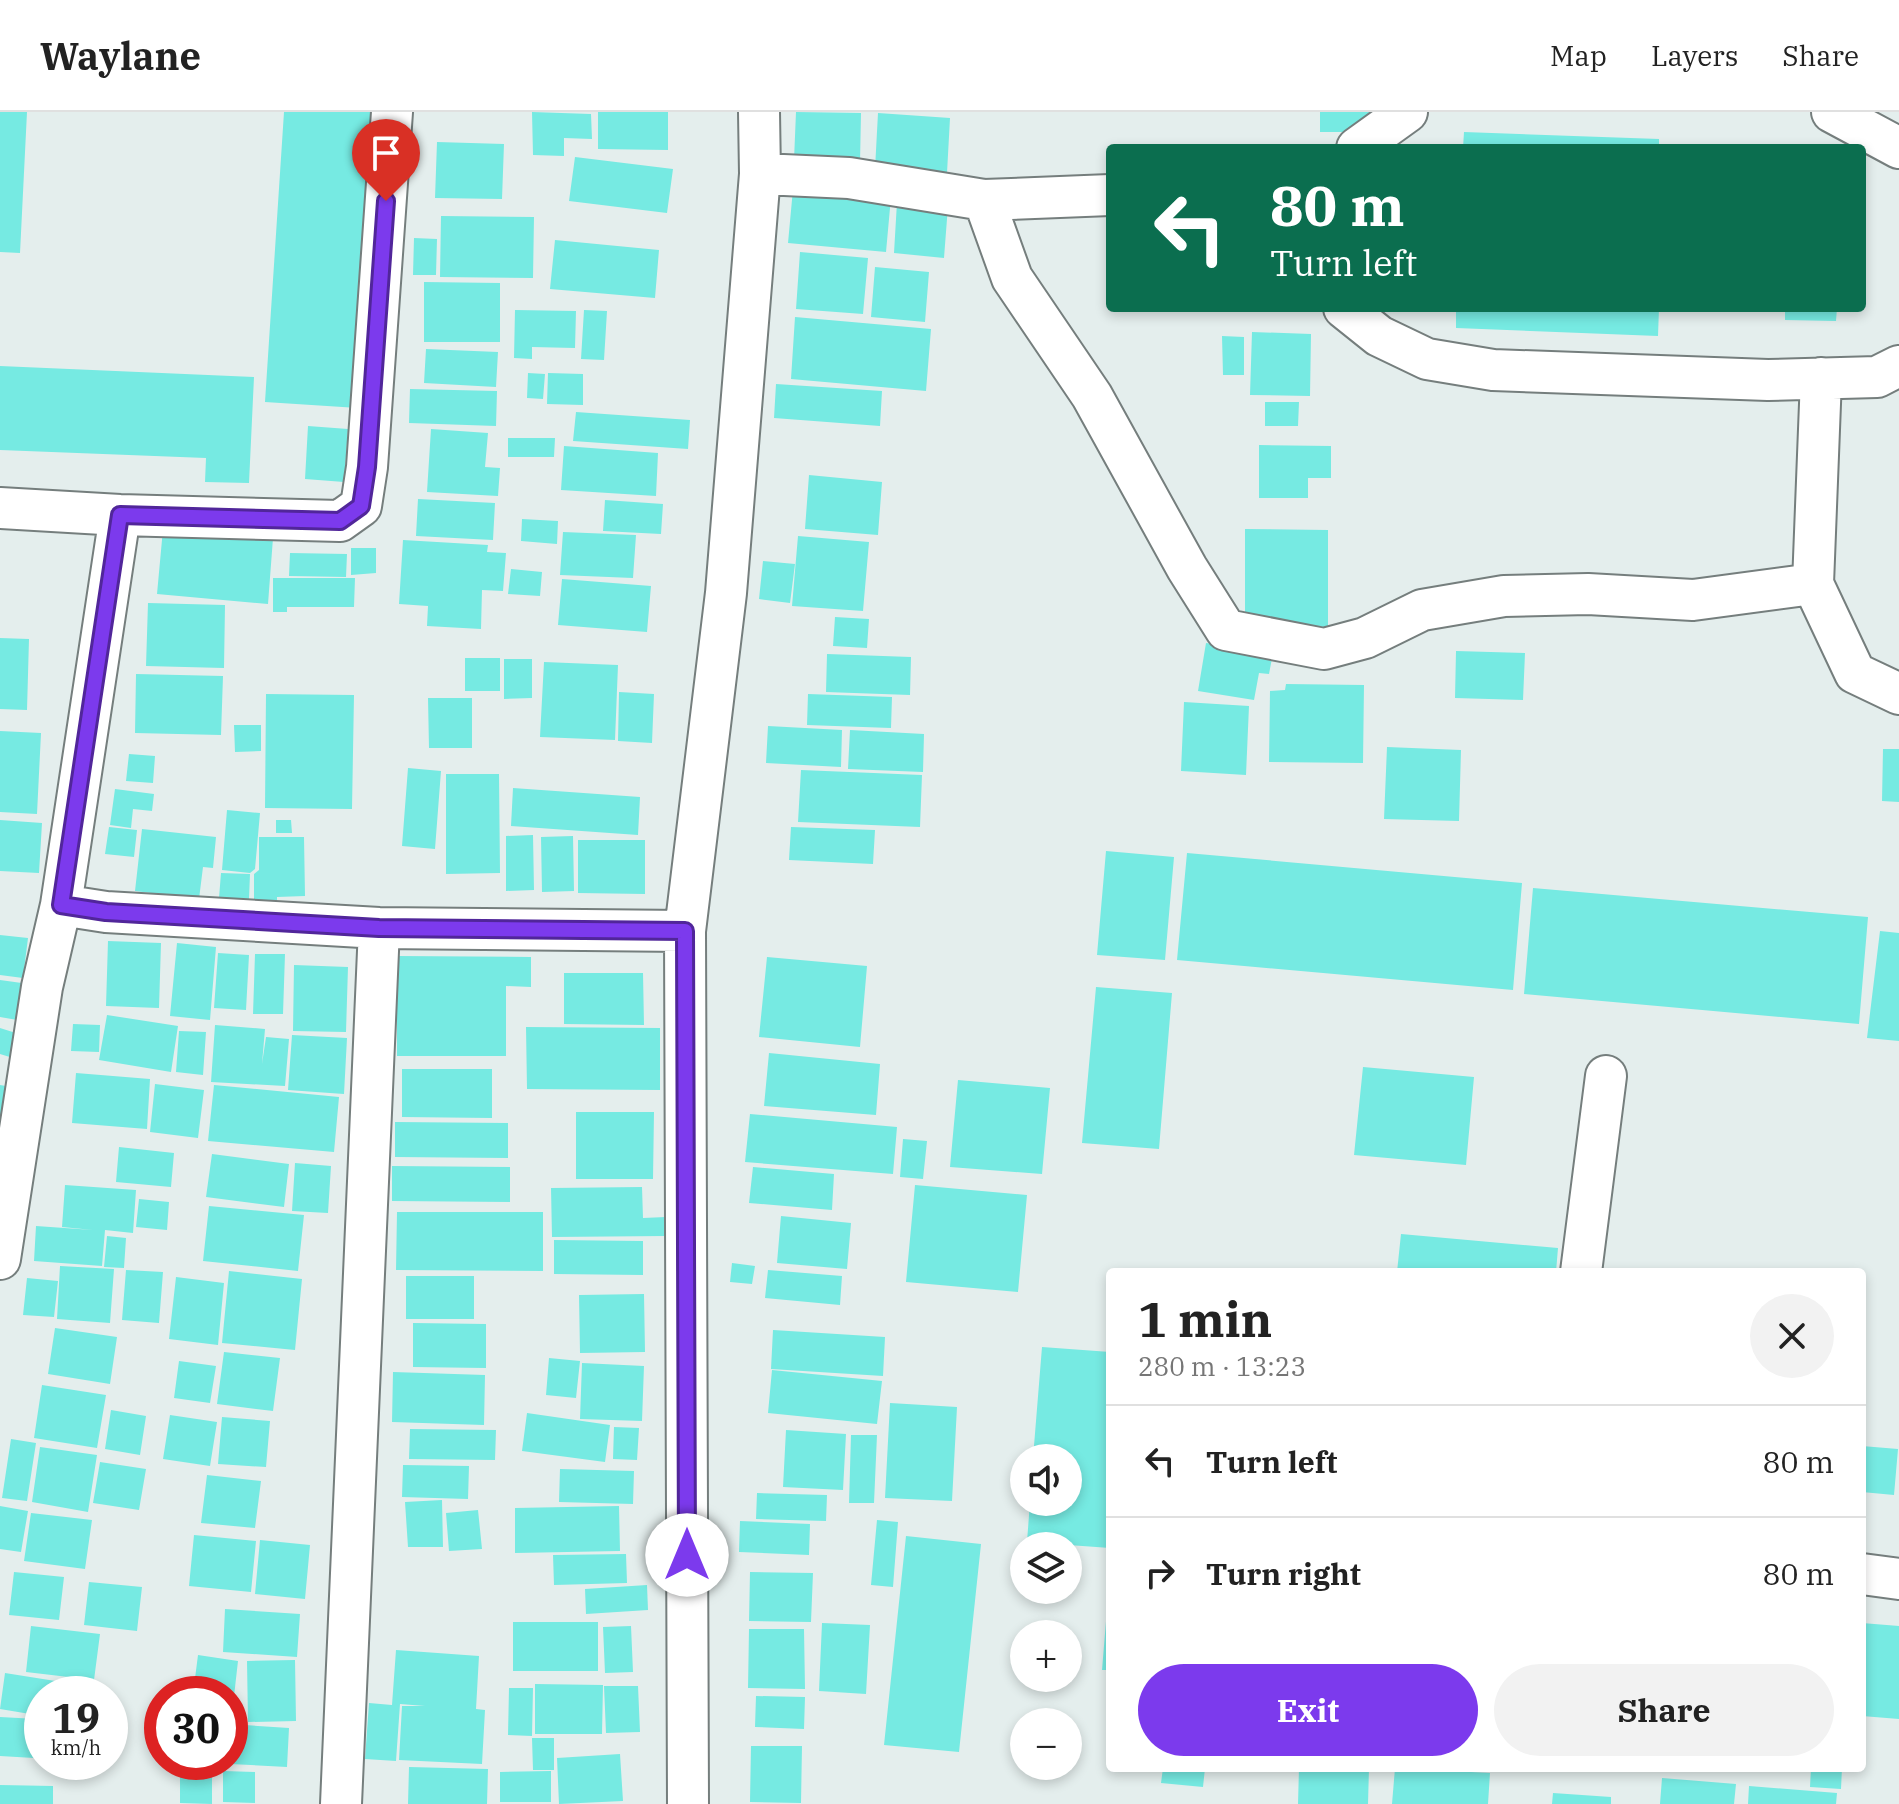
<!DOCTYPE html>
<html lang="en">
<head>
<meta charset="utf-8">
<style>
	body { margin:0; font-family:"IBM Plex Serif",serif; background:#f2f2f2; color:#222; height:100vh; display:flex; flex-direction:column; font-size:30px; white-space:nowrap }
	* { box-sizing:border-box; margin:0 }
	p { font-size:26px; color:#767676 }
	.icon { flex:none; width:44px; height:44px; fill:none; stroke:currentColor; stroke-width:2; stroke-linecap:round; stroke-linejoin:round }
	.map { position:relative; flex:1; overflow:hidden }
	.details { position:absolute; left:1106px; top:1156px; width:760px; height:504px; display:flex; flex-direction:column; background:#fff; border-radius:8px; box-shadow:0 4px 12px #0003 }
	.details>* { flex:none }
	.top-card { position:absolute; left:1106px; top:32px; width:760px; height:168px; border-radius:8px; box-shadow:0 4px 12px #0003; background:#0b6e4f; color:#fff; overflow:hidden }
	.buttons { position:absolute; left:1010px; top:1332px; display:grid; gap:16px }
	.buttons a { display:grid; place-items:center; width:72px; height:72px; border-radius:50%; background:#fff; box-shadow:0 4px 12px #0003; font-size:40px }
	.speed { position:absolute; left:24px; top:1564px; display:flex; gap:16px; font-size:40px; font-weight:700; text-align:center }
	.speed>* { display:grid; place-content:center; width:104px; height:104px; border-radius:50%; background:#fff; box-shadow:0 4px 12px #0003; line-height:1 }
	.speed small { font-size:20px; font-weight:400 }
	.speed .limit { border:12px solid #d22; background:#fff; color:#111 }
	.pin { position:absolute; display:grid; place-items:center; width:68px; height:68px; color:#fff; margin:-82px -34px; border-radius:50% 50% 50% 0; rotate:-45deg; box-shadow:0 0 8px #0007 }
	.pin .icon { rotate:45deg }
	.me { position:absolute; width:88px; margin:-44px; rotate:0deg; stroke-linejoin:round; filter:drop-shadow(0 0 6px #0008) }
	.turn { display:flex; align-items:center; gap:28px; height:168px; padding:0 32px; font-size:36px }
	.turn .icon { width:104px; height:104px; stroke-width:2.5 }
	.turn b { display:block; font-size:56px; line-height:68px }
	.round { display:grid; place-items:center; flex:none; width:84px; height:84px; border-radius:42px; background:#f2f2f2 }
	.headline { display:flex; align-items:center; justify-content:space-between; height:136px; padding:0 32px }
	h1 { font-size:48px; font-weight:700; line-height:60px }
	.primary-button { display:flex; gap:16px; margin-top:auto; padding:16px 32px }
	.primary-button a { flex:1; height:92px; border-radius:48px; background:#7c3aed; color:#fff; font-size:32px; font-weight:700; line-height:92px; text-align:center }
	.primary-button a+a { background:#f2f2f2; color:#222 }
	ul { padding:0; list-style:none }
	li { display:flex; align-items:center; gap:24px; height:112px; padding:0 32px; border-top:2px solid #e0e0e0 }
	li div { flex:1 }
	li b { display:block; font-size:30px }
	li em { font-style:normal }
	header { display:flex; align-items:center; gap:48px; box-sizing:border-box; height:112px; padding:0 40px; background:#fff; border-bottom:2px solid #e0e0e0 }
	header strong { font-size:38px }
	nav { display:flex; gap:44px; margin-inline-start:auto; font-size:28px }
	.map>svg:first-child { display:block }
	.building { fill:#76eae2 }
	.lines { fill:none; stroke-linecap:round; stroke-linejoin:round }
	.street-casing { stroke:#757e7d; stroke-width:44 }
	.street { stroke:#fff; stroke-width:40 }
	.route-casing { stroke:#51269a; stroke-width:20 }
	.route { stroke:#7c3aed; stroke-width:14 }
</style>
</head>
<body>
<header>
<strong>Waylane</strong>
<nav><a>Map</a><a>Layers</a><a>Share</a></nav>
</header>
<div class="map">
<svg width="1899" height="1692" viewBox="0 0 1899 1692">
	<rect width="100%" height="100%" fill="#e4eeed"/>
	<!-- building -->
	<path class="building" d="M 0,0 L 27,0 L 20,141 L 0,140 Z
		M 284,0 L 378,0 L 358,296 L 265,290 Z
		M 532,0 L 591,2 L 592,27 L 564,26 L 564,44 L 533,43 Z
		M 598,0 L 668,0 L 668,38 L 598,37 Z
		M 796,0 L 861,1 L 860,51 L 794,48 Z
		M 1320,0 L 1377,0 L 1377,20 L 1320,20 Z
		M 878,1 L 950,6 L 947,61 L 875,57 Z
		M 1464,20 L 1659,27 L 1659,36 L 1463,36 Z
		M 437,30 L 504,32 L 502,87 L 435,86 Z
		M 575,45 L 673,57 L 667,101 L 569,89 Z
		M 793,77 L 891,85 L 886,140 L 788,131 Z
		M 897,90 L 948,94 L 944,146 L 894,141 Z
		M 441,104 L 534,105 L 533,166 L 440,165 Z
		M 414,126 L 437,127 L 436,163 L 413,163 Z
		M 555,128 L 659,138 L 655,186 L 550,177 Z
		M 800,140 L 868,146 L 863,202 L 796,197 Z
		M 875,155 L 929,160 L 925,210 L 871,205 Z
		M 424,170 L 500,171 L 500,230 L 424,230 Z
		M 1456,196 L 1659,196 L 1658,224 L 1456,216 Z
		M 1785,196 L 1837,196 L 1836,209 L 1785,208 Z
		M 515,198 L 576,199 L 575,236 L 532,235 L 532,247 L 514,246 Z
		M 584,198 L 607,199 L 604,248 L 581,247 Z
		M 795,205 L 931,217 L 926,279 L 791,267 Z
		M 1252,220 L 1311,222 L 1310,284 L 1250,283 Z
		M 1222,224 L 1244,225 L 1244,263 L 1223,263 Z
		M 426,237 L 498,240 L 496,275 L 424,271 Z
		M 0,254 L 254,265 L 249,371 L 205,370 L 206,346 L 0,338 Z
		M 528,261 L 545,262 L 543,287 L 527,286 Z
		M 548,261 L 583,262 L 583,293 L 547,292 Z
		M 776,272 L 882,279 L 880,314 L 774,306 Z
		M 410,277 L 497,279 L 496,314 L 409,311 Z
		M 1265,290 L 1299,290 L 1298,314 L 1265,314 Z
		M 576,300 L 690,308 L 688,337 L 573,329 Z
		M 308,314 L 348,317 L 344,370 L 305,367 Z
		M 431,317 L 488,321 L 485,355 L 500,356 L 498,384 L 427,380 Z
		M 508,326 L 555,326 L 554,345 L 508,345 Z
		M 1259,333 L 1331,334 L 1331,366 L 1308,366 L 1308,386 L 1259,386 Z
		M 564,334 L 658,341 L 656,384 L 561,378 Z
		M 809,363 L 882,370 L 878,423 L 805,417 Z
		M 418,387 L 495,391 L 493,428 L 416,424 Z
		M 605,388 L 663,392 L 661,422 L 603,419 Z
		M 522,407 L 558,409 L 557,432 L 521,429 Z
		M 163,417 L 273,426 L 268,492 L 157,482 Z
		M 1245,417 L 1328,418 L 1328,515 L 1245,514 Z
		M 563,420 L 636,423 L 633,466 L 560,463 Z
		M 798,424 L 869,430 L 863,499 L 792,494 Z
		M 403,428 L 488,433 L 487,440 L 506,441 L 503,479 L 482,478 L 481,517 L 427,514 L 428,494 L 399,492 Z
		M 351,436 L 376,436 L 376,461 L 351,463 Z
		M 290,441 L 347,442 L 346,465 L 289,464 Z
		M 763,449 L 795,452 L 790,491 L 759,487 Z
		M 511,457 L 542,460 L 540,484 L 508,482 Z
		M 273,466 L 355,466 L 354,495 L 287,495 L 287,500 L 273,500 Z
		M 562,467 L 651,474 L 647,520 L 558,513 Z
		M 148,491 L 225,493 L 224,556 L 146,554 Z
		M 835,505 L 869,507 L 867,536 L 833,534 Z
		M 0,526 L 29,527 L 27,598 L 0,597 Z
		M 1206,531 L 1273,541 L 1269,562 L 1259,561 L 1254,588 L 1198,579 Z
		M 1456,539 L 1525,541 L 1523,588 L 1455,586 Z
		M 827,542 L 911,545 L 910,583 L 826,580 Z
		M 465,546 L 500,546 L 500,579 L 465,579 Z
		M 504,547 L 532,547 L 532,586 L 504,587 Z
		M 544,550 L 618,553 L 615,628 L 540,625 Z
		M 136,562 L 223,564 L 221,623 L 135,621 Z
		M 1286,572 L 1364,573 L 1363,651 L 1269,650 L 1270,579 L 1285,578 Z
		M 619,580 L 654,582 L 652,631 L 618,629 Z
		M 266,582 L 354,583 L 352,697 L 265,696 Z
		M 808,582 L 892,585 L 891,616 L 807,613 Z
		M 428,586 L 472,586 L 472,636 L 429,636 Z
		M 1184,590 L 1249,594 L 1246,663 L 1181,659 Z
		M 234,613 L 261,613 L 261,639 L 235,640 Z
		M 768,614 L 842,618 L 841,655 L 766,651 Z
		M 850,618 L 924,622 L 923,660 L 848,657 Z
		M 0,619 L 41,621 L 37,702 L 0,700 Z
		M 1387,635 L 1461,638 L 1459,709 L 1384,707 Z
		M 1883,637 L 1899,637 L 1899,690 L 1882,689 Z
		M 129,642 L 155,644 L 153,671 L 126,669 Z
		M 408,656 L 441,659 L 435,737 L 402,734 Z
		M 801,658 L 922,663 L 920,715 L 798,710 Z
		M 446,662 L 499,662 L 500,761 L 446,762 Z
		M 513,676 L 640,685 L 638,723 L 511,714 Z
		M 115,677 L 154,682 L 152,699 L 133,697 L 131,716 L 110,713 Z
		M 227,698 L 260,701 L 255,757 L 250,761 L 222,758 Z
		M 0,708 L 42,711 L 39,761 L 0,759 Z
		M 276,708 L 291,708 L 292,721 L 276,721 Z
		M 109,715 L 137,718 L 134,745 L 105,742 Z
		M 791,715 L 875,718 L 873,752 L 789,748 Z
		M 142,717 L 216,725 L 213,756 L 203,755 L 199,787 L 135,779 Z
		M 533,723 L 534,778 L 506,779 L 506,724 Z
		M 573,724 L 574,779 L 542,780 L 541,725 Z
		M 259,725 L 304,725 L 305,784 L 277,785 L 277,794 L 254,794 L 254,762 L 259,758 Z
		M 578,728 L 645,728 L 645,782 L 578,781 Z
		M 1106,739 L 1174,745 L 1165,848 L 1097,843 Z
		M 1187,741 L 1522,771 L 1513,878 L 1177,848 Z
		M 221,761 L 250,762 L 249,787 L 219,786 Z
		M 1533,776 L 1868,805 L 1859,912 L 1524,882 Z
		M 1880,819 L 1899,821 L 1899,929 L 1867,926 Z
		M 0,823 L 28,826 L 23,866 L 0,863 Z
		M 108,829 L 161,831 L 159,896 L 106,894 Z
		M 177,831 L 216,835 L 210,908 L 170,904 Z
		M 218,841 L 249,843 L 246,898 L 214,896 Z
		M 255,842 L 285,842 L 283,902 L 253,902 Z
		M 397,844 L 531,845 L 531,875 L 506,874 L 506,944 L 397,944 Z
		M 767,845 L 867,854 L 860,935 L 759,925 Z
		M 294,853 L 348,855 L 346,920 L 293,919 Z
		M 564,861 L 643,861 L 644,913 L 564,912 Z
		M 0,868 L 29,872 L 23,909 L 0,905 Z
		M 1096,875 L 1172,881 L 1159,1037 L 1082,1031 Z
		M 107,903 L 178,914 L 171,960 L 99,948 Z
		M 73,912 L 100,913 L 99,940 L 71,939 Z
		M 215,913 L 265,917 L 262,952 L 266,925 L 289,927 L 285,974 L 211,970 Z
		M 526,915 L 660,916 L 660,978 L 527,977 Z
		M 0,916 L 19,922 L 13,946 L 0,942 Z
		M 179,919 L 206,920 L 203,963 L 176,960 Z
		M 292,923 L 347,926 L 344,982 L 288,978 Z
		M 769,941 L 880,952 L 876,1003 L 764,994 Z
		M 1363,955 L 1474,965 L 1466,1053 L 1354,1043 Z
		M 402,957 L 492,957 L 492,1006 L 402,1005 Z
		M 76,961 L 150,967 L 147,1017 L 72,1011 Z
		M 958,968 L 1050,976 L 1042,1062 L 950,1055 Z
		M 155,972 L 204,978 L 198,1026 L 150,1020 Z
		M 0,973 L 12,975 L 0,1019 Z
		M 214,973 L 339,985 L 334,1040 L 208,1029 Z
		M 576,1000 L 654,1000 L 653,1067 L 576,1067 Z
		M 750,1002 L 897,1015 L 893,1062 L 745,1050 Z
		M 395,1010 L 508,1011 L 508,1046 L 395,1045 Z
		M 903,1027 L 927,1029 L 923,1067 L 900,1065 Z
		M 119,1035 L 174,1041 L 171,1075 L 116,1070 Z
		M 212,1042 L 289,1052 L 284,1095 L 206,1085 Z
		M 295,1051 L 331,1054 L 328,1101 L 292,1099 Z
		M 392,1054 L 510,1055 L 510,1090 L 392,1089 Z
		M 753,1055 L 834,1062 L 832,1098 L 749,1091 Z
		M 65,1073 L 136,1078 L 133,1121 L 105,1118 L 102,1154 L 34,1149 L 36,1114 L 93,1118 L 62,1115 Z
		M 915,1073 L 1027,1083 L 1018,1180 L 906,1170 Z
		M 642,1075 L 643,1106 L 666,1105 L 666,1124 L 552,1125 L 551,1076 Z
		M 139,1087 L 169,1090 L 167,1118 L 136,1115 Z
		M 209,1094 L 304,1103 L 298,1159 L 203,1149 Z
		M 397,1100 L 543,1100 L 543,1159 L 396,1158 Z
		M 781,1104 L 851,1111 L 847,1157 L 777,1151 Z
		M 1401,1122 L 1558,1136 L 1556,1160 L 1397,1160 Z
		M 107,1124 L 126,1126 L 124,1156 L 104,1155 Z
		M 554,1128 L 643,1129 L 643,1163 L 554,1162 Z
		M 732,1151 L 755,1154 L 752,1172 L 730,1170 Z
		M 60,1154 L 114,1157 L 110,1211 L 57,1207 Z
		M 126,1158 L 163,1160 L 159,1211 L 122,1208 Z
		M 768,1158 L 842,1164 L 840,1193 L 765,1186 Z
		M 229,1159 L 302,1167 L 295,1238 L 222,1231 Z
		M 406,1164 L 474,1164 L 474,1207 L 406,1207 Z
		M 176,1165 L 224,1171 L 218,1233 L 169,1227 Z
		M 27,1166 L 58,1169 L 54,1205 L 23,1203 Z
		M 644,1182 L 645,1240 L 580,1241 L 579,1183 Z
		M 413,1211 L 486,1212 L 486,1256 L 413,1255 Z
		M 55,1216 L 117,1225 L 110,1272 L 48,1262 Z
		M 773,1218 L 885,1225 L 883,1264 L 771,1257 Z
		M 1042,1235 L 1110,1240 L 1110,1436 L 1027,1430 L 1030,1390 L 1068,1390 L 1068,1346 L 1033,1346 Z
		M 224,1240 L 280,1246 L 273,1299 L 217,1292 Z
		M 549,1246 L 580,1249 L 576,1286 L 546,1283 Z
		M 179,1249 L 216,1254 L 210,1291 L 174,1286 Z
		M 582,1251 L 644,1254 L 642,1309 L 580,1307 Z
		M 772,1258 L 882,1269 L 877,1312 L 768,1301 Z
		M 393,1260 L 485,1263 L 484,1313 L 392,1310 Z
		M 42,1273 L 106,1283 L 97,1336 L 34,1326 Z
		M 890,1291 L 957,1295 L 952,1389 L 885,1386 Z
		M 111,1298 L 146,1304 L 140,1343 L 105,1337 Z
		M 527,1301 L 610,1313 L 605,1350 L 522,1339 Z
		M 170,1303 L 217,1310 L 210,1354 L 163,1347 Z
		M 222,1305 L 270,1309 L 266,1355 L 218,1352 Z
		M 614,1315 L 639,1316 L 637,1348 L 613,1347 Z
		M 410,1317 L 496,1318 L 495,1348 L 409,1347 Z
		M 786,1318 L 846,1322 L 843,1378 L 783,1375 Z
		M 851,1323 L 877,1323 L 874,1391 L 849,1391 Z
		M 11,1327 L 36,1331 L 27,1389 L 2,1386 Z
		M 1862,1334 L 1898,1337 L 1894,1383 L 1862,1380 Z
		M 40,1335 L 97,1343 L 88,1400 L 32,1390 Z
		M 100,1350 L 146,1357 L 139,1398 L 93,1391 Z
		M 403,1353 L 469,1354 L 468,1387 L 402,1385 Z
		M 560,1357 L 634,1359 L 633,1392 L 559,1390 Z
		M 207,1363 L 261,1369 L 255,1416 L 201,1411 Z
		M 757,1381 L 827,1383 L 826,1409 L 756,1407 Z
		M 442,1388 L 443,1435 L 408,1435 L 405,1390 Z
		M 0,1394 L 28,1399 L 21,1440 L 0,1437 Z
		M 619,1394 L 620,1439 L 515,1441 L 515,1396 Z
		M 478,1398 L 482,1437 L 449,1439 L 446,1401 Z
		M 31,1401 L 92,1408 L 85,1457 L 24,1449 Z
		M 877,1408 L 898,1410 L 893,1475 L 871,1473 Z
		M 740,1409 L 810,1412 L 809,1443 L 739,1440 Z
		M 194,1423 L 256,1429 L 251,1480 L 189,1474 Z
		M 906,1424 L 981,1432 L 959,1640 L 884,1633 Z
		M 260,1428 L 310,1433 L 305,1487 L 255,1482 Z
		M 626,1442 L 627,1471 L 554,1473 L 553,1443 Z
		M 14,1460 L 64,1465 L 59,1508 L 9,1503 Z
		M 750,1460 L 813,1461 L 811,1510 L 749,1509 Z
		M 89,1470 L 142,1475 L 137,1519 L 84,1513 Z
		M 647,1473 L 648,1498 L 586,1502 L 585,1477 Z
		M 1108,1485 L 1110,1485 L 1110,1558 L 1102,1558 Z
		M 225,1497 L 300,1502 L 297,1545 L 223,1540 Z
		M 513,1510 L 598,1510 L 598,1559 L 513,1559 Z
		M 822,1511 L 870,1513 L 866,1582 L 819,1579 Z
		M 1862,1511 L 1899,1514 L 1899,1607 L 1862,1604 Z
		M 31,1514 L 100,1522 L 94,1568 L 26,1560 Z
		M 631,1514 L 633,1560 L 605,1561 L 603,1515 Z
		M 749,1517 L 804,1517 L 805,1577 L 748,1576 Z
		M 396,1538 L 479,1544 L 476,1597 L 485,1598 L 482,1652 L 399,1648 L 402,1594 L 425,1594 L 400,1592 L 396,1649 L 365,1647 L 369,1591 L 392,1593 Z
		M 198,1543 L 238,1549 L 233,1593 L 230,1592 L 230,1582 L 193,1582 Z
		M 295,1548 L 296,1609 L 248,1610 L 247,1549 Z
		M 5,1561 L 68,1571 L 66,1582 L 42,1582 L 42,1604 L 0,1597 Z
		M 535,1572 L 603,1573 L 602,1622 L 535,1622 Z
		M 604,1574 L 638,1574 L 640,1620 L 606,1621 Z
		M 509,1576 L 533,1576 L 532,1624 L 508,1623 Z
		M 756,1584 L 805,1585 L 804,1617 L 755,1615 Z
		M 0,1605 L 37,1607 L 34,1646 L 0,1644 Z
		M 157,1607 L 162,1607 L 162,1647 L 154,1647 Z
		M 230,1612 L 289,1616 L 287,1655 L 230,1652 Z
		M 532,1626 L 554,1626 L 554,1658 L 533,1658 Z
		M 751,1634 L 802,1634 L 801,1691 L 750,1690 Z
		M 620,1642 L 623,1689 L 559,1692 L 557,1646 Z
		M 409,1655 L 488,1657 L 487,1692 L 408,1692 Z
		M 1163,1656 L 1205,1656 L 1203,1675 L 1161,1671 Z
		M 1299,1656 L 1369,1656 L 1368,1692 L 1298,1692 Z
		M 1395,1656 L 1490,1661 L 1488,1692 L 1392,1692 Z
		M 1811,1656 L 1842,1656 L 1841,1677 L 1810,1675 Z
		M 223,1659 L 255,1660 L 255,1691 L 223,1690 Z
		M 551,1659 L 551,1690 L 500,1690 L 500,1660 Z
		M 180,1662 L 212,1662 L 212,1692 L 180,1691 Z
		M 1662,1666 L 1736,1672 L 1734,1692 L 1660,1692 Z
		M 0,1673 L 53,1674 L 53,1692 L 0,1692 Z
		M 1749,1674 L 1837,1681 L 1836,1692 L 1748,1692 Z
		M 1553,1681 L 1611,1685 L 1611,1692 L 1552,1692 Z"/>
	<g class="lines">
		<!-- street casing -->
		<g class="street-casing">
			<path id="street" d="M 1832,0 L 1899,36
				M 1357,36 L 1407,0
				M 760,62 L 849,66 L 984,88 L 1110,83
				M 984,88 L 1012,166 L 1092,284 L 1187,456 L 1226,518 L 1324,537 L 1365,526 L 1422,498 L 1504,484 L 1588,482 L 1693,488 L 1813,472 L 1855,561 L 1899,582
				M 1344,196 L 1379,224 L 1427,247 L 1493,258 L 1768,268 L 1877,265 L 1899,254
				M 0,396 L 120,403 L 340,409 L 361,394 L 367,355 L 392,0
				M 1813,472 L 1821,266
				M 61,793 L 106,800 L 379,816 L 685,819
				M 0,1147 L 42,875 L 61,793 L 120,403
				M 1581,1160 L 1606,964
				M 1862,1462 L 1899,1467
				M 341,1692 L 379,816
				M 688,1692 L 685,819 L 726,481 L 760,62 L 759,0"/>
		</g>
		<!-- street -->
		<use href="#street" class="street"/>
	</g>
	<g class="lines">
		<!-- route casing -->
		<g class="route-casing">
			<path id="route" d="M 386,89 L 367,355 L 361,394 L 340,409 L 120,403 L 61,793 L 106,800 L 379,816 L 685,819 L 687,1443"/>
		</g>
		<!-- route -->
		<use href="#route" class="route"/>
	</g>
</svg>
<div class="buttons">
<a><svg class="icon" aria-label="sound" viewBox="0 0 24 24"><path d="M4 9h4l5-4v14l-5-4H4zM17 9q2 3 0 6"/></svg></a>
<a><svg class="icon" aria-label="layers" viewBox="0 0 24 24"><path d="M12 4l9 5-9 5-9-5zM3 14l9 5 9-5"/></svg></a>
<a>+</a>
<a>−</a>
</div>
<div class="speed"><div>19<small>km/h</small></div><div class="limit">30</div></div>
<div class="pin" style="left:386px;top:89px;background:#d93025"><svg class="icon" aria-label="arrive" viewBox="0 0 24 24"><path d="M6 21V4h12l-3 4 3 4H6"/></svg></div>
<svg class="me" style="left:687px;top:1443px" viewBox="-20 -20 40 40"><circle r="19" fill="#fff"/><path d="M0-13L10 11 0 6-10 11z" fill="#7c3aed"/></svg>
<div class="top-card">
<div class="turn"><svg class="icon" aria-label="left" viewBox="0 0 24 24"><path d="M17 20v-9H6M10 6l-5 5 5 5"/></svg><div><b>80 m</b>Turn left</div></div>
</div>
<section class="details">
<div class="headline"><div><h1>1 min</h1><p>280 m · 13:23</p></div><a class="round"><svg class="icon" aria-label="close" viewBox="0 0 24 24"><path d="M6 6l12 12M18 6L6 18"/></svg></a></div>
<ul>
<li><svg class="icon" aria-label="left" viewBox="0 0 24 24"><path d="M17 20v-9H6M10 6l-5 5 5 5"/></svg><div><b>Turn left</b></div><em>80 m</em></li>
<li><svg class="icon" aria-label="right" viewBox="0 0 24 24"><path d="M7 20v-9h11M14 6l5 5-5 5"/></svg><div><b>Turn right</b></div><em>80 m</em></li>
</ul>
<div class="primary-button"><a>Exit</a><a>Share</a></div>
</section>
</div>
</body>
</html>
